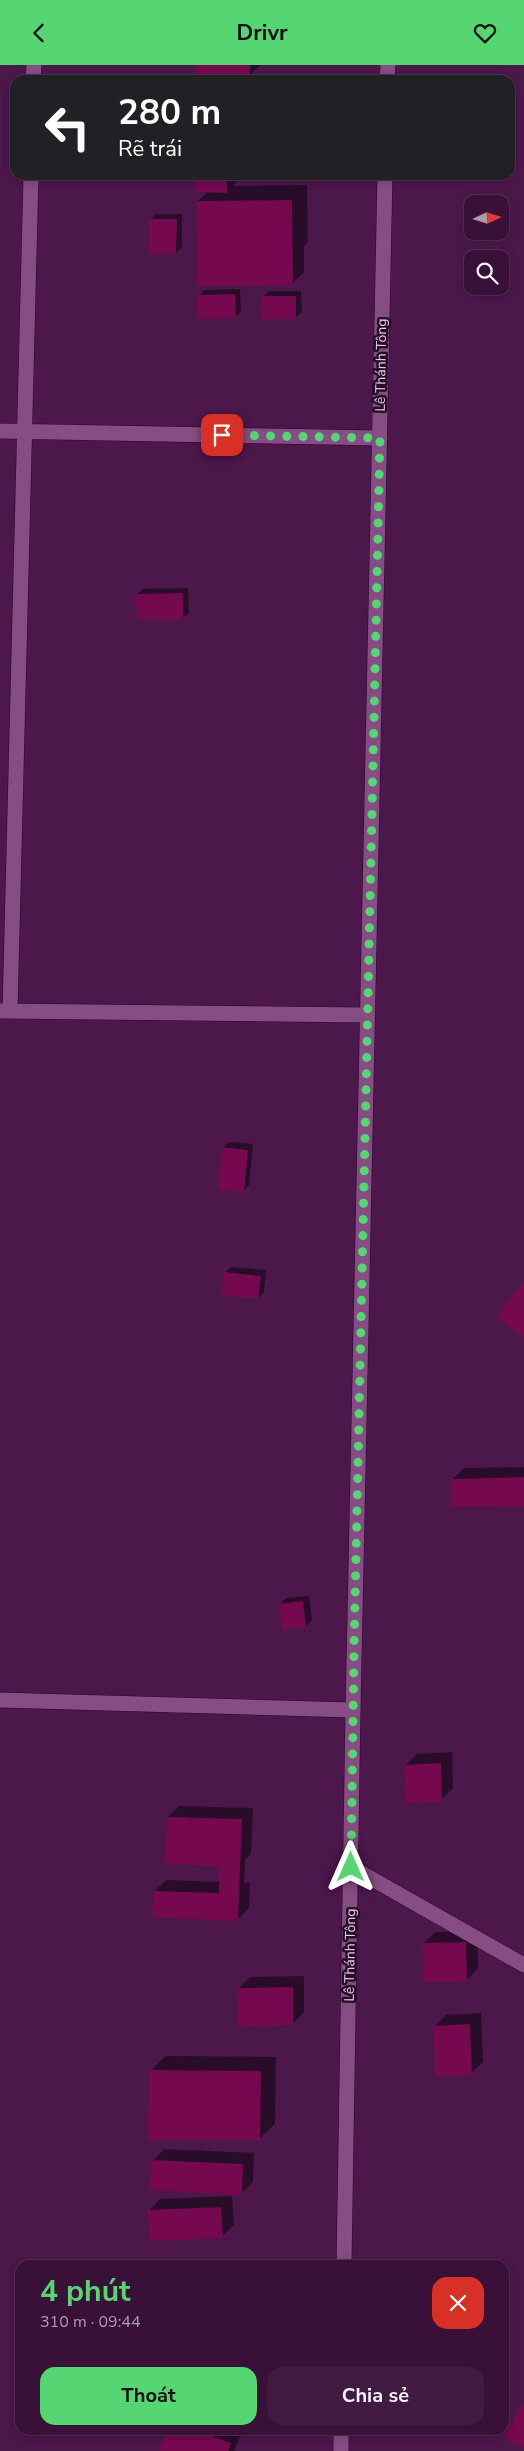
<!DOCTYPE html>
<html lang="vi">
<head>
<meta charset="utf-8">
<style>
	body { margin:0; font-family:"Nunito Sans",sans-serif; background:#401a40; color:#f1f3f6; height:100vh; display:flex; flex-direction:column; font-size:19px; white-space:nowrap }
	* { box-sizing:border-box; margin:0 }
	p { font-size:16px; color:#ab9dae }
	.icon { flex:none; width:28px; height:28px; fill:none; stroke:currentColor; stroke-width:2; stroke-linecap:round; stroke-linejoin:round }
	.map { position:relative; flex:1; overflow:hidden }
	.panel { position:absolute; left:15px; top:2195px; width:494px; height:175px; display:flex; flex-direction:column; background:#391138; border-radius:15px; box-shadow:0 2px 8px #0003,0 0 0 1px #533153 }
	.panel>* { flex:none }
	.top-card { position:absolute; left:10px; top:10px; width:505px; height:105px; border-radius:15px; box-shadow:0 2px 8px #0003,0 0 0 1px #533153; background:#202124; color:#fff; overflow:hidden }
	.needle { width:32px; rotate:86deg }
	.fabs { position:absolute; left:464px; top:130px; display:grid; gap:10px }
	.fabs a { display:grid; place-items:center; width:45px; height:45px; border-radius:10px; background:#391138; box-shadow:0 2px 8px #0003,0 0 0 1px #533153; font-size:25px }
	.pin { position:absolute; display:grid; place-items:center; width:42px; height:42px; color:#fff; margin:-21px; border-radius:10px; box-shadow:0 2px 8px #0006 }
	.me { position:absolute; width:55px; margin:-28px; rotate:0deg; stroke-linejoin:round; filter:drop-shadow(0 0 4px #0008) }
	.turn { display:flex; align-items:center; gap:18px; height:105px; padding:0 25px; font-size:22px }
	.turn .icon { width:65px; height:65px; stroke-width:2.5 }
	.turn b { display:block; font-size:35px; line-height:42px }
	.round { display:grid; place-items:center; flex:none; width:52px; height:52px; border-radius:15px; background:#401a40 }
	.overview { display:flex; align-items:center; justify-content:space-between; height:85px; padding:0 25px }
	h1 { font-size:30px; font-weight:700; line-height:38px; color:#55d672 }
	.action { display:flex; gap:10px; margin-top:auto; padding:10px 25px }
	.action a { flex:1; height:58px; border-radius:15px; background:#55d672; color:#111; font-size:20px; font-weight:700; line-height:58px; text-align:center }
	.action a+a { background:#401a40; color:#f1f3f6 }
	header { display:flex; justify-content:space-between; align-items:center; height:65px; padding:0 25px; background:#55d672; color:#111; font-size:22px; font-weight:700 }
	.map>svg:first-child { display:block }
	.shadow { fill:#0007 }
	.building { fill:#75084f }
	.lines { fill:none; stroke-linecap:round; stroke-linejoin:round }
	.street-casing { stroke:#2c042c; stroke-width:16 }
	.secondary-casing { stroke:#2c042c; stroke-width:16 }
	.street { stroke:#854d83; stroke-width:15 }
	.secondary { stroke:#854d83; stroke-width:15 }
	.route { stroke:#55d672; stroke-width:9; stroke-dasharray:0 16.2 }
	.labels { text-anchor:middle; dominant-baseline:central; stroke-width:5; stroke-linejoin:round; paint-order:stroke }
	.street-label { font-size:14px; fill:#e9c9e7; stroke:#250f25 }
</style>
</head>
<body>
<header><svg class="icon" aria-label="back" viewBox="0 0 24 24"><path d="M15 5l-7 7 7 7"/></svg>Drivr<svg class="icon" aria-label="heart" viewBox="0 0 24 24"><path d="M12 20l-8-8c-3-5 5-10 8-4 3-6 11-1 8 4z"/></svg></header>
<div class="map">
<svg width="524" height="2386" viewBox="0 0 524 2386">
	<rect width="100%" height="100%" fill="#4c174b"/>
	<!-- shadow -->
	<path class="shadow" d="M 197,0 L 260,0 L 249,11 Z
		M 197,110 L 238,110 L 238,115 L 232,121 L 307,120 L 308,177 L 304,181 L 304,207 L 293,218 L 198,136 L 209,126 Z
		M 156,149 L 182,149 L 182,182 L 176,188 L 150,155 Z
		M 240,224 L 241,246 L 235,252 L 199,231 L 205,225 Z
		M 269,226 L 301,226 L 302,247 L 296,252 L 263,232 Z
		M 188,523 L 189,547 L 183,553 L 137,529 L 143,524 Z
		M 229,1077 L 253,1079 L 249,1120 L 244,1126 L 223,1083 Z
		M 231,1202 L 266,1205 L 264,1227 L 258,1233 L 225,1208 Z
		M 524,1402 L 524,1439 L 453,1414 L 464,1403 Z
		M 309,1531 L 312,1555 L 306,1561 L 280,1539 L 286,1533 Z
		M 452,1687 L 453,1723 L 442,1734 L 405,1701 L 417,1689 Z
		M 179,1741 L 253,1743 L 251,1789 L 245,1795 L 244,1818 L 250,1818 L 249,1843 L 238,1854 L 155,1826 L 166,1815 L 220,1817 L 221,1802 L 168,1752 Z
		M 477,1866 L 478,1903 L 467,1915 L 424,1878 L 435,1867 Z
		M 304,1911 L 304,1947 L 293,1959 L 239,1923 L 250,1912 Z
		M 481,1948 L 483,1997 L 471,2008 L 435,1961 L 446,1950 Z
		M 166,1991 L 276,1992 L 275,2059 L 259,2074 L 150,2006 Z
		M 164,2084 L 254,2088 L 253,2117 L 241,2129 L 153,2096 Z
		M 232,2131 L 234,2160 L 222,2171 L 149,2146 L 160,2134 Z
		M 168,2365 L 236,2365 L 242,2367 L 234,2386 L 164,2386 Z"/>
	<!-- building -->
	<path class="building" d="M 196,0 L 250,0 L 250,12 L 196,10 Z
		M 196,110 L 227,110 L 227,128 L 196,127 Z
		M 292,135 L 293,220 L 198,221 L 197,136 Z
		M 149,154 L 177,154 L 176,189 L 149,189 Z
		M 235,229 L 236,253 L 198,254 L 198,230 Z
		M 262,231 L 296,231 L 296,254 L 261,254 Z
		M 183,528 L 183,554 L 137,554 L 136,529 Z
		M 222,1082 L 248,1085 L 244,1127 L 218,1125 Z
		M 224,1207 L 261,1211 L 258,1234 L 222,1230 Z
		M 524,1216 L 524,1273 L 497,1252 Z
		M 524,1412 L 524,1441 L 452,1442 L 451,1414 Z
		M 303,1536 L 306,1562 L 282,1565 L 279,1539 Z
		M 441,1698 L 442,1736 L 406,1738 L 404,1700 Z
		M 167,1752 L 242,1754 L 238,1856 L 153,1852 L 154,1826 L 219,1828 L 219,1801 L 165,1799 Z
		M 466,1877 L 467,1916 L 424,1917 L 423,1878 Z
		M 293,1922 L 293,1960 L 238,1961 L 237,1923 Z
		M 470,1959 L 472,2010 L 435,2011 L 434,1961 Z
		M 149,2005 L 261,2006 L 260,2075 L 148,2075 Z
		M 151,2095 L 243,2099 L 242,2130 L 150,2125 Z
		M 221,2142 L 223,2173 L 149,2176 L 148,2145 Z
		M 522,2340 L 524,2341 L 524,2383 L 504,2372 Z
		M 166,2365 L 196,2365 L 231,2378 L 228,2386 L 161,2386 L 159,2385 Z"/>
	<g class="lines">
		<!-- street casing -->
		<g class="street-casing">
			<path id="street" d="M 33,15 L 34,0
				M 0,366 L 380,373
				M 1,946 L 367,950
				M 10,946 L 31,110
				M 0,1635 L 353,1645
				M 351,1802 L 524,1900"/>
		</g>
		<!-- secondary casing -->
		<g class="secondary-casing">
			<path id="secondary" d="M 387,15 L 388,0
				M 344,2200 L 353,1645 L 385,110
				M 341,2386 L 341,2365"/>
		</g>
		<!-- street -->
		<use href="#street" class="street"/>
		<!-- secondary -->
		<use href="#secondary" class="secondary"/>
	</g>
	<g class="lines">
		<!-- route -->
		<path class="route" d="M 222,370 L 380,373 L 354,1585 L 351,1802"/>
	</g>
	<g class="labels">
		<!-- street labels -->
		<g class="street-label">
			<text transform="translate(381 300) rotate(-89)">Lê Thánh Tông</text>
			<text transform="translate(350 1890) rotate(-89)">Lê Thánh Tông</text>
		</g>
	</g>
</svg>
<div class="fabs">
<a><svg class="needle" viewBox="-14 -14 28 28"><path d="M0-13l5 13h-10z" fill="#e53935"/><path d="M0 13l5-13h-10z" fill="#ab9dae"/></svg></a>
<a><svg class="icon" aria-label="search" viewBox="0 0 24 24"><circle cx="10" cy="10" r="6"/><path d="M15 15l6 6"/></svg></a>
</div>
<div class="pin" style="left:222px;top:370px;background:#d93025"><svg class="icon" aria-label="arrive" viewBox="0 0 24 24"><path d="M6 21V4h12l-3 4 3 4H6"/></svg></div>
<svg class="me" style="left:351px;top:1802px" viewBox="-20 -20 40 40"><path d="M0-17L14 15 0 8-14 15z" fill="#55d672" stroke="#fff" stroke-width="4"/></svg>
<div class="top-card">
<div class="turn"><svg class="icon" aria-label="left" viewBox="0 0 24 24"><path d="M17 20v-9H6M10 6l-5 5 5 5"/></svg><div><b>280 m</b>Rẽ trái</div></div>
</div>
<section class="panel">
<div class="overview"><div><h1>4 phút</h1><p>310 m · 09:44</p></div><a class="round" style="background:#d93025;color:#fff"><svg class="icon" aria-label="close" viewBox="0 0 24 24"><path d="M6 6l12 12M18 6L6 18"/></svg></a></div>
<div class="action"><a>Thoát</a><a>Chia sẻ</a></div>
</section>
</div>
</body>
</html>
